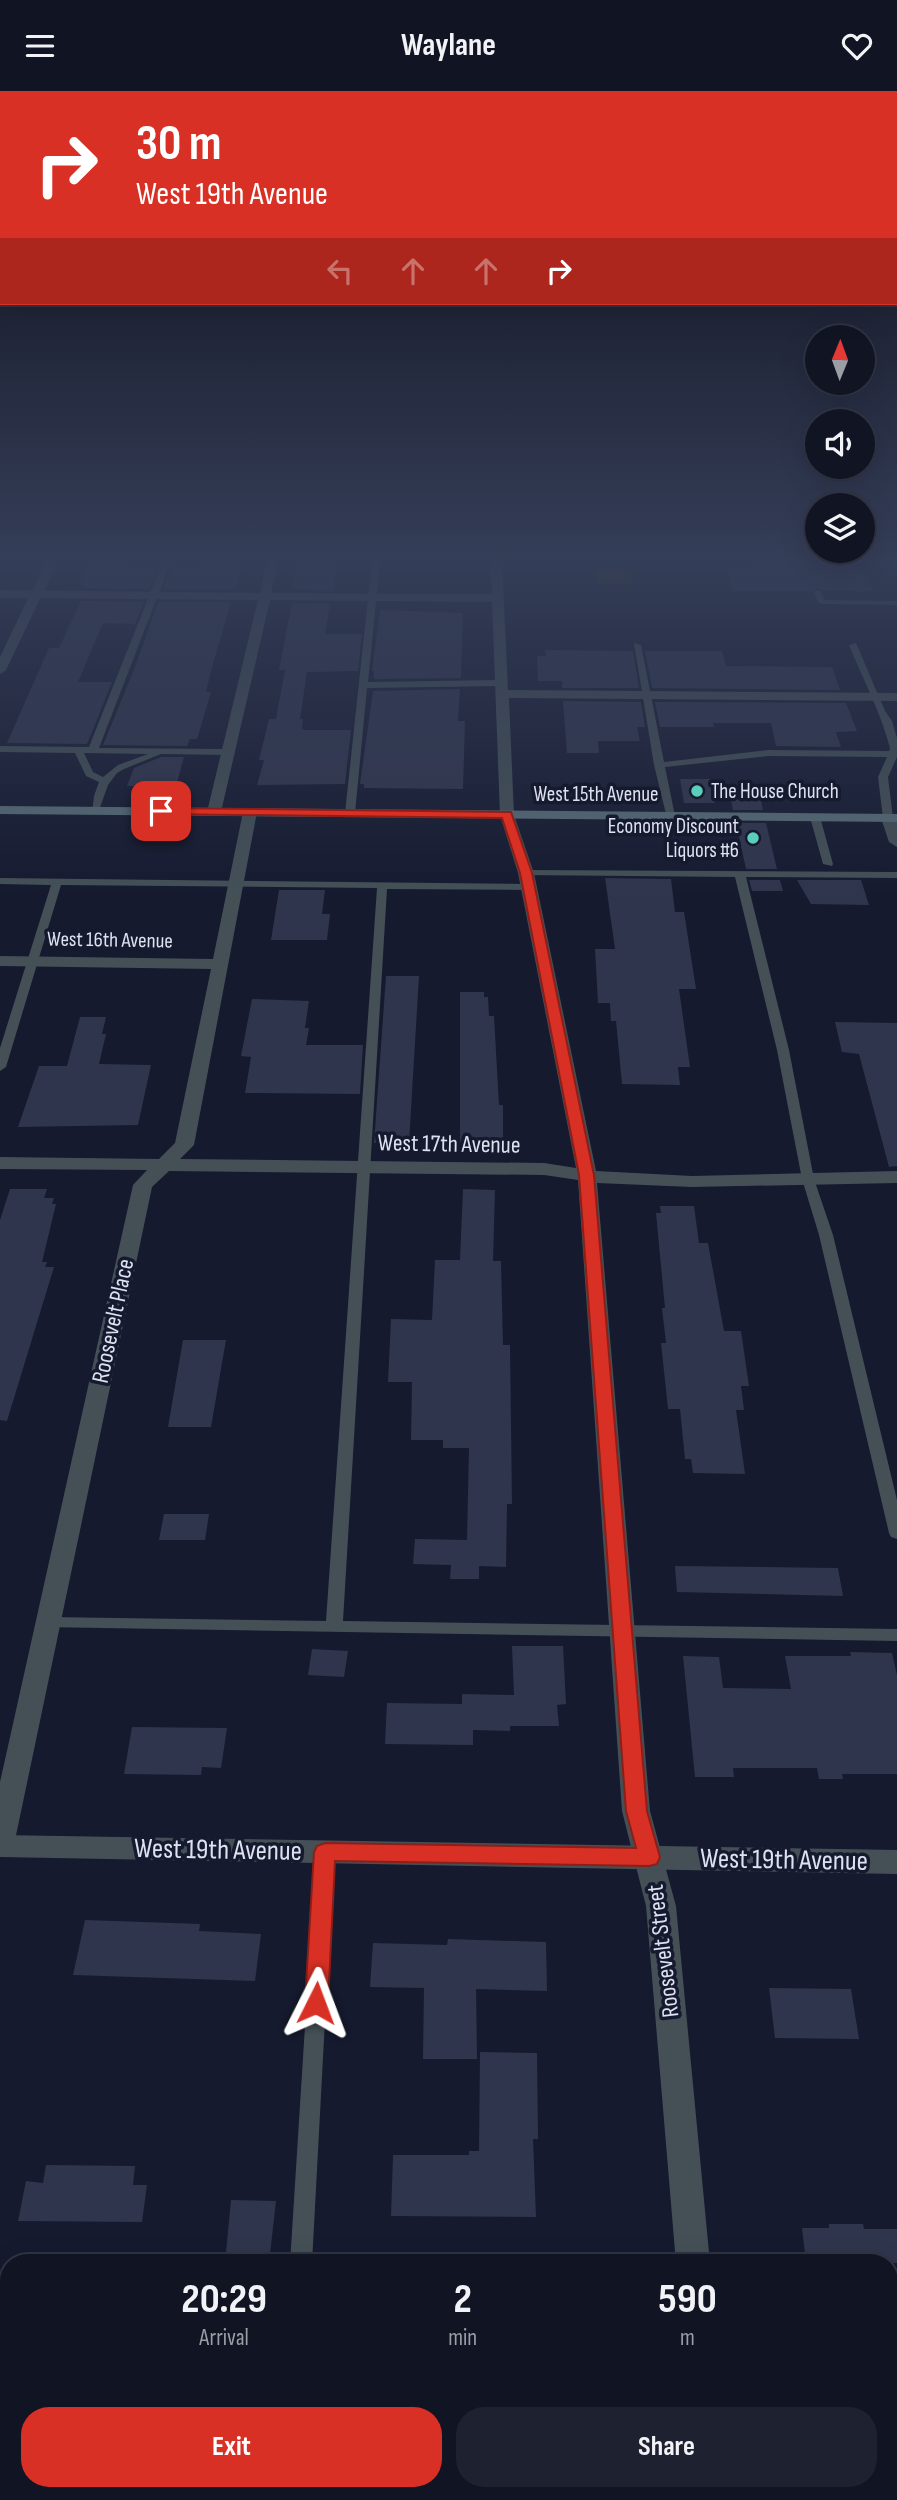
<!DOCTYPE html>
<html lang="en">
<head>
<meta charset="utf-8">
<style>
	body { margin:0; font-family:"Sofia Sans Condensed",sans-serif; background:#1e2130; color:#f1f3f6; height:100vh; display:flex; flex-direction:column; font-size:26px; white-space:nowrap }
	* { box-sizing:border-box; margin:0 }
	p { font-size:23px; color:#9c9ea6 }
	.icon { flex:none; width:38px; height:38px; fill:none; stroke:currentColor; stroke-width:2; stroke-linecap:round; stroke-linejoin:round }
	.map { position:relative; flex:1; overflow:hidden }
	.drawer { position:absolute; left:0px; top:2163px; width:898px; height:247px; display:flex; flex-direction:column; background:#101423; border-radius:28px 28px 0 0; box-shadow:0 7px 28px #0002,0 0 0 2px #303341 }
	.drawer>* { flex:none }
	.top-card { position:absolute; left:0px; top:0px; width:898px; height:214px; box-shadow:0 7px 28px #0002,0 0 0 2px #303341; background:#d93025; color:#fff; overflow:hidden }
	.needle { width:46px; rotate:1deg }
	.controls { position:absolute; left:805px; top:234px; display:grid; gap:14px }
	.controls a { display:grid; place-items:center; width:70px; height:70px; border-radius:50%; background:#101423; box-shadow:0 7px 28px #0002,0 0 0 2px #303341; font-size:35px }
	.pin { position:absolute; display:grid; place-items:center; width:60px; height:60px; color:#fff; margin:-30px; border-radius:14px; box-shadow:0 4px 10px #0006 }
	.me { position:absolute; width:77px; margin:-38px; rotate:3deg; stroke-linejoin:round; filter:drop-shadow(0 0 5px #0008) }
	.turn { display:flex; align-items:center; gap:24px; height:147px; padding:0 21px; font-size:32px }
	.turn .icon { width:91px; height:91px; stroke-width:2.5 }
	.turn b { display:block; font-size:49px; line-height:60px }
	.lanes { display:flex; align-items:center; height:66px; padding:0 21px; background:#0003; justify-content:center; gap:35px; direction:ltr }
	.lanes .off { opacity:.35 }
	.eta { display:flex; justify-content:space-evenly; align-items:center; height:119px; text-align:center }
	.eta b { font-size:42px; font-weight:700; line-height:49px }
	.button { display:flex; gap:14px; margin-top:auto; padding:14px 21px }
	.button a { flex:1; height:80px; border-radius:28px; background:#d93025; color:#fff; font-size:28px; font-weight:700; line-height:80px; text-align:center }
	.button a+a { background:#1e2130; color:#f1f3f6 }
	header { display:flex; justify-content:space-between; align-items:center; height:91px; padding:0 21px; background:#101423; font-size:32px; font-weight:700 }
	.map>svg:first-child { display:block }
	.green { fill:#35370a }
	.building { fill:#2f354c }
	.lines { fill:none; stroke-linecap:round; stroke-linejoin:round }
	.service { fill:#445056; fill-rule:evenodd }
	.minor { fill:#445056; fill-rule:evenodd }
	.tertiary { fill:#445056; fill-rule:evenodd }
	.secondary { fill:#596d77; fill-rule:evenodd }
	.route { fill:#d93025; stroke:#8d1f18; stroke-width:2 }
	.poi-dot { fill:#5acebd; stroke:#151a2f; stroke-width:2.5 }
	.labels { text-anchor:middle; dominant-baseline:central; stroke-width:7; stroke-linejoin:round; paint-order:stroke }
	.far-poi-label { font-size:21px; fill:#dde1f0; stroke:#151a2f; text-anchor:start }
	.far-street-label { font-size:21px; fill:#dde1f0; stroke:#151a2f }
	.street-label { font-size:24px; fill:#dde1f0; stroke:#151a2f }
	.near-street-label { font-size:28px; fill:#dde1f0; stroke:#151a2f }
</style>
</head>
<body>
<header><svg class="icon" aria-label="menu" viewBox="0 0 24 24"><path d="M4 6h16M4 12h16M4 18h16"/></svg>Waylane<svg class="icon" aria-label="heart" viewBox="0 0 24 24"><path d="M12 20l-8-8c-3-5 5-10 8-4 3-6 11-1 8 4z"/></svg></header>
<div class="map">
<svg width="897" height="2409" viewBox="0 0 897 2409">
	<rect width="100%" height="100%" fill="#151a2f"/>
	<!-- green -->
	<path class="green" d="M 598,477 L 630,477 L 632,492 L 597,492 Z"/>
	<!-- building -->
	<path class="building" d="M 91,470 L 122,470 L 120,476 L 158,476 L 149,498 L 86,497 L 81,493 Z
		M 205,470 L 244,470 L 235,499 L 163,498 L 172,476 L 203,475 Z
		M 758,470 L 830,470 L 832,476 L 863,476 L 873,500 L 823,500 L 820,497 L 812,500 L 733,500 L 726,475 L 760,475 Z
		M 298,472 L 337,472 L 333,500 L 292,498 Z
		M 81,510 L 144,511 L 135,533 L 103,532 L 78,591 L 112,591 L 87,653 L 7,652 L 49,557 L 59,557 Z
		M 158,511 L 231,511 L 211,580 L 206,601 L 211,601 L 197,648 L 190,648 L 187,655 L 103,654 L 134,579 Z
		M 292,512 L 330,512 L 325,543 L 362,543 L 358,580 L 307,581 L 300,628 L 303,628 L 302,638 L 306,639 L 351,639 L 345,693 L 257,694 L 264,669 L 259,669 L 269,628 L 276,628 L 285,579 L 279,579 Z
		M 380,519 L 463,522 L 461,587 L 374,588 L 374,580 L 372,580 Z
		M 545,559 L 633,560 L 639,597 L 562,597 L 562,590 L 538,590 L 537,565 L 546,565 Z
		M 645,560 L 722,560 L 726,575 L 832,576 L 840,599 L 652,597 Z
		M 460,598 L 458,630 L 465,630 L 463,698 L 364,697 L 364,693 L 360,693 L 373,600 Z
		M 563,610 L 641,611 L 645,636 L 637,636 L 640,650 L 598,650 L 599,662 L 567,662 Z
		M 655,611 L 846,612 L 857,640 L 836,641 L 841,656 L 776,655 L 771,632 L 713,632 L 714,636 L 660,636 Z
		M 161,666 L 184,666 L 176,695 L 127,695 L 134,677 Z
		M 680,688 L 710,688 L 715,712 L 684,712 Z
		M 728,696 L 758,696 L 763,719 L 733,719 Z
		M 736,732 L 766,732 L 777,778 L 746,778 Z
		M 605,787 L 671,788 L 675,821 L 684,821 L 696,898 L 679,898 L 690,976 L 678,976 L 680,994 L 622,993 L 616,930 L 611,930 L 610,912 L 598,912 L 595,858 L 615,858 Z
		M 749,789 L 780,789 L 783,800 L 752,800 Z
		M 797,789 L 861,789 L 869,814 L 811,813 Z
		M 279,799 L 325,799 L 322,823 L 330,823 L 327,849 L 271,849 Z
		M 386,885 L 419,885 L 409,1052 L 374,1052 Z
		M 460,901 L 484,901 L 484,906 L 488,906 L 489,925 L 494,925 L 499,1014 L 503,1014 L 503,1047 L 493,1047 L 493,1052 L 460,1052 Z
		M 252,908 L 309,910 L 305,937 L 309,937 L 306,954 L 363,954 L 360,1003 L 245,1002 L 251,966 L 241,965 Z
		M 80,926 L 106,926 L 102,943 L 106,943 L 99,973 L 151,974 L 138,1034 L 18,1036 L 39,975 L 67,975 Z
		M 835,931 L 897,932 L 897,1075 L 889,1076 L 859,963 L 842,961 Z
		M 10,1098 L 47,1098 L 44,1107 L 54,1107 L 52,1113 L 56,1113 L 42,1171 L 47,1171 L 45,1176 L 54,1176 L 7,1330 L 0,1329 L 0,1129 Z
		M 463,1098 L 495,1099 L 493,1170 L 501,1170 L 503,1254 L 510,1254 L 512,1413 L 507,1413 L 506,1476 L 479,1475 L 479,1488 L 450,1488 L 451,1474 L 413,1473 L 415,1448 L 467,1449 L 469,1357 L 443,1357 L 443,1349 L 411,1349 L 412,1291 L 388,1291 L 391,1228 L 432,1229 L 435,1169 L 460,1169 Z
		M 660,1115 L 694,1115 L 699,1152 L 708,1152 L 724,1240 L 741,1240 L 749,1295 L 741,1295 L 744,1319 L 736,1319 L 745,1383 L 693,1382 L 691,1368 L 685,1368 L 680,1318 L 668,1318 L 661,1252 L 666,1252 L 662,1217 L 665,1217 L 656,1122 L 661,1122 Z
		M 183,1249 L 226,1249 L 211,1336 L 168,1336 Z
		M 164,1423 L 209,1423 L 205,1449 L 159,1449 Z
		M 675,1475 L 838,1477 L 843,1505 L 677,1501 Z
		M 512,1555 L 563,1555 L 566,1613 L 557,1614 L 559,1635 L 510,1635 L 510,1640 L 473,1639 L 473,1654 L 385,1653 L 387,1612 L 462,1613 L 462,1603 L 514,1604 Z
		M 312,1558 L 348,1560 L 344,1586 L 308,1584 Z
		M 850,1561 L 892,1562 L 897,1584 L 897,1683 L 842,1683 L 843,1688 L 819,1688 L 817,1677 L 733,1677 L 734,1686 L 695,1686 L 683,1565 L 719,1566 L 723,1597 L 791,1598 L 785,1565 L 851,1565 Z
		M 132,1636 L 227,1637 L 221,1677 L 202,1676 L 201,1684 L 124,1683 Z
		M 85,1829 L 200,1833 L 199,1840 L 261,1843 L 255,1890 L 73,1884 Z
		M 448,1848 L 546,1851 L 547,1900 L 476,1898 L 477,1968 L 423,1968 L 424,1897 L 370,1896 L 373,1852 L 447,1854 Z
		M 769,1897 L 851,1898 L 859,1948 L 775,1947 Z
		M 480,1961 L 537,1962 L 538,2048 L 533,2048 L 536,2126 L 391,2125 L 393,2064 L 469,2064 L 469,2060 L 479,2060 Z
		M 46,2074 L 135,2075 L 133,2094 L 147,2094 L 142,2131 L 18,2130 L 26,2090 L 43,2092 Z
		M 231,2109 L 276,2110 L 269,2172 L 225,2172 Z
		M 829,2133 L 863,2133 L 864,2138 L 897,2138 L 897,2172 L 806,2172 L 802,2137 L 829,2137 Z"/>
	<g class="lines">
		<!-- service -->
		<path class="service" d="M 163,470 L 171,470 L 99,657 L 228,658 L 233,661 L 228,664 L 161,663 L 124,678 L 117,682 L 108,694 L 98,722 L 92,722 L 94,705 L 99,691 L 86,685 L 75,662 L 0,661 L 0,655 L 89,656 ZM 84,662 L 148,663 L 118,674 L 103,686 L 93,681 Z
			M 372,470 L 380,470 L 368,591 L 501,589 L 505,592 L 501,595 L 367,597 L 355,722 L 350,725 L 345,722 Z
			M 814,500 L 820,500 L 825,509 L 897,510 L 897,514 L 822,513 L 818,511 Z
			M 634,552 L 641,554 L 664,671 L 768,659 L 889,660 L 890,657 C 881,622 863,588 849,554 L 856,552 L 885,620 L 892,630 L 897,647 L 897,666 L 888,686 L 893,727 L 888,730 L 883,727 L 878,686 L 887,666 L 768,665 L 665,676 L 675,725 L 667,727 L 654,674 Z
			M 815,723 L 820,726 L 833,773 L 832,775 L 823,773 L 810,726 Z
			M 526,779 L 897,781 L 897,787 L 746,786 L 789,959 L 814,1088 L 833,1144 L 897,1409 L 897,1448 L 891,1446 L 889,1442 L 819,1144 L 802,1088 L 777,959 L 735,786 L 522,784 L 522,780 Z
			M 0,787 L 529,793 L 534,796 L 529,799 L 387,798 L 343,1530 L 897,1538 L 897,1550 L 42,1536 L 40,1532 L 42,1528 L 48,1526 L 326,1530 L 377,797 L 61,794 L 6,976 L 0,980 L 0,957 L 51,794 L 0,793 Z
			M 325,1753 L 332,1756 L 334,1761 L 312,2172 L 290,2172 L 316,1761 L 318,1756 Z
			M 275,2401 L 299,2401 L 299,2409 L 275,2409 Z"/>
		<!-- minor -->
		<path class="minor" d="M 267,470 L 279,470 L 271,502 L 492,503 L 490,470 L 502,470 L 508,599 L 897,602 L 897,610 L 509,607 L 514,724 L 534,782 L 596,1080 L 692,1085 L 897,1080 L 897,1092 L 692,1096 L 597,1092 L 650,1720 L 676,1815 L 710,2172 L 676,2172 L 646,1815 L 622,1720 L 578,1089 L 544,1084 L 169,1080 L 152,1096 L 14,1754 L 10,1762 L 0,1765 L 0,1691 L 133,1094 L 147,1079 L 0,1078 L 0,1066 L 159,1068 L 175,1052 L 211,878 L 0,875 L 0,865 L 213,868 L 243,721 L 245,718 L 255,718 L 257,721 L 194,1054 L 180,1068 L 544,1072 L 576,1077 L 518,782 L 500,724 L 492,511 L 270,509 L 221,721 L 214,725 L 207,721 L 258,509 L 0,507 L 0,499 L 260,502 Z
			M 888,723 L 893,724 L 897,731 L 897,756 L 889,751 L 881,727 Z
			M 695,2401 L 731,2401 L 732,2409 L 696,2409 Z"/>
		<!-- tertiary -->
		<path class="tertiary" d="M 46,470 L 58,470 L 6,579 L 0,583 L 0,566 Z
			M 0,1744 L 897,1759 L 897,1783 L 0,1766 Z"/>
		<!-- secondary -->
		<path class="secondary" d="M 0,715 L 897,723 L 897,731 L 0,723 Z"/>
	</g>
	<!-- sky -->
	<linearGradient id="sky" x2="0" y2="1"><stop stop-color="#0c0e1a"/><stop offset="0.58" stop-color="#353e58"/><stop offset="1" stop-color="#353e58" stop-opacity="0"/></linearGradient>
	<rect width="897" height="807" fill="url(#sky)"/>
	<!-- route -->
	<path class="route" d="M 161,717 L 511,721 L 532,782 L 594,1084 L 647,1720 L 660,1766 L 657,1773 L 649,1775 L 335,1770 L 328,1912 L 324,1919 L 316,1921 L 308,1919 L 305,1912 L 314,1761 L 317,1755 L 325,1752 L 636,1757 L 626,1720 L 579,1084 L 520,782 L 502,727 L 157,723 L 156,720 Z"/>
	<!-- markers -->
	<g class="poi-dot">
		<circle cx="697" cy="700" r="7"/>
		<circle cx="753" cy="747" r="7"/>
	</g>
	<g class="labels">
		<!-- far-poi labels -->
		<g class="far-poi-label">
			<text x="711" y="700">The House Church</text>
			<text x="739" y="735" text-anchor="end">Economy Discount<tspan x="739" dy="24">Liquors #6</tspan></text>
		</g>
		<!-- far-street labels -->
		<g class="far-street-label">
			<text x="596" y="703">West 15th Avenue</text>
			<text transform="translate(110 849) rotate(1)">West 16th Avenue</text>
		</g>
		<!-- street labels -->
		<g class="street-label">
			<text transform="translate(449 1053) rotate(1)">West 17th Avenue</text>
			<text transform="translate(113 1230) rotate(-78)">Roosevelt Place</text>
			<text transform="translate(663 1860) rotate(-97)">Roosevelt Street</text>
		</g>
		<!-- near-street labels -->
		<g class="near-street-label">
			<text transform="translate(218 1759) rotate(1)">West 19th Avenue</text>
			<text transform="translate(784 1769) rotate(1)">West 19th Avenue</text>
		</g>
	</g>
</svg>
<div class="controls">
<a><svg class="needle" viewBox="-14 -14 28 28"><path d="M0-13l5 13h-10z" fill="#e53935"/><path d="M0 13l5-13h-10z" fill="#9c9ea6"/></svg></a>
<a><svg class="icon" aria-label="sound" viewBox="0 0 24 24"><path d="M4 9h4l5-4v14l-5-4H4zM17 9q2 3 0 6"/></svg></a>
<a><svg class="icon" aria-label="layers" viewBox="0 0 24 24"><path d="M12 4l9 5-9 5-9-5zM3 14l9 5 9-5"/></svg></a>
</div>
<div class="pin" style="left:161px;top:720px;background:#d93025"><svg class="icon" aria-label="arrive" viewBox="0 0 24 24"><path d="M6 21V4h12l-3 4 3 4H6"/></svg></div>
<svg class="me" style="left:316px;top:1912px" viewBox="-20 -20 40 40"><path d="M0-17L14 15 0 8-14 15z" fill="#d93025" stroke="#fff" stroke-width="4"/></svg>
<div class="top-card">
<div class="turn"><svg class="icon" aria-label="right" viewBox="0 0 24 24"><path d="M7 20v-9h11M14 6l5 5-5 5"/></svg><div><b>30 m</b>West 19th Avenue</div></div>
<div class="lanes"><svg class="icon off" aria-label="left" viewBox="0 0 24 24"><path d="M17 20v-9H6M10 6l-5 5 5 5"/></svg><svg class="icon off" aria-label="ahead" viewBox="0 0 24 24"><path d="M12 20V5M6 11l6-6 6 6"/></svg><svg class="icon off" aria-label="ahead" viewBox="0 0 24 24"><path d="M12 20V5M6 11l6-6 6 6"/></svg><svg class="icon" aria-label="right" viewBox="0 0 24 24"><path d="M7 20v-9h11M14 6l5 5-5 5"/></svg></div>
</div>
<section class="drawer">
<div class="eta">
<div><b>20:29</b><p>Arrival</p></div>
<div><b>2</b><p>min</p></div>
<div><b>590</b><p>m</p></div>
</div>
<div class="button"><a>Exit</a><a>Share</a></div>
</section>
</div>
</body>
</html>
